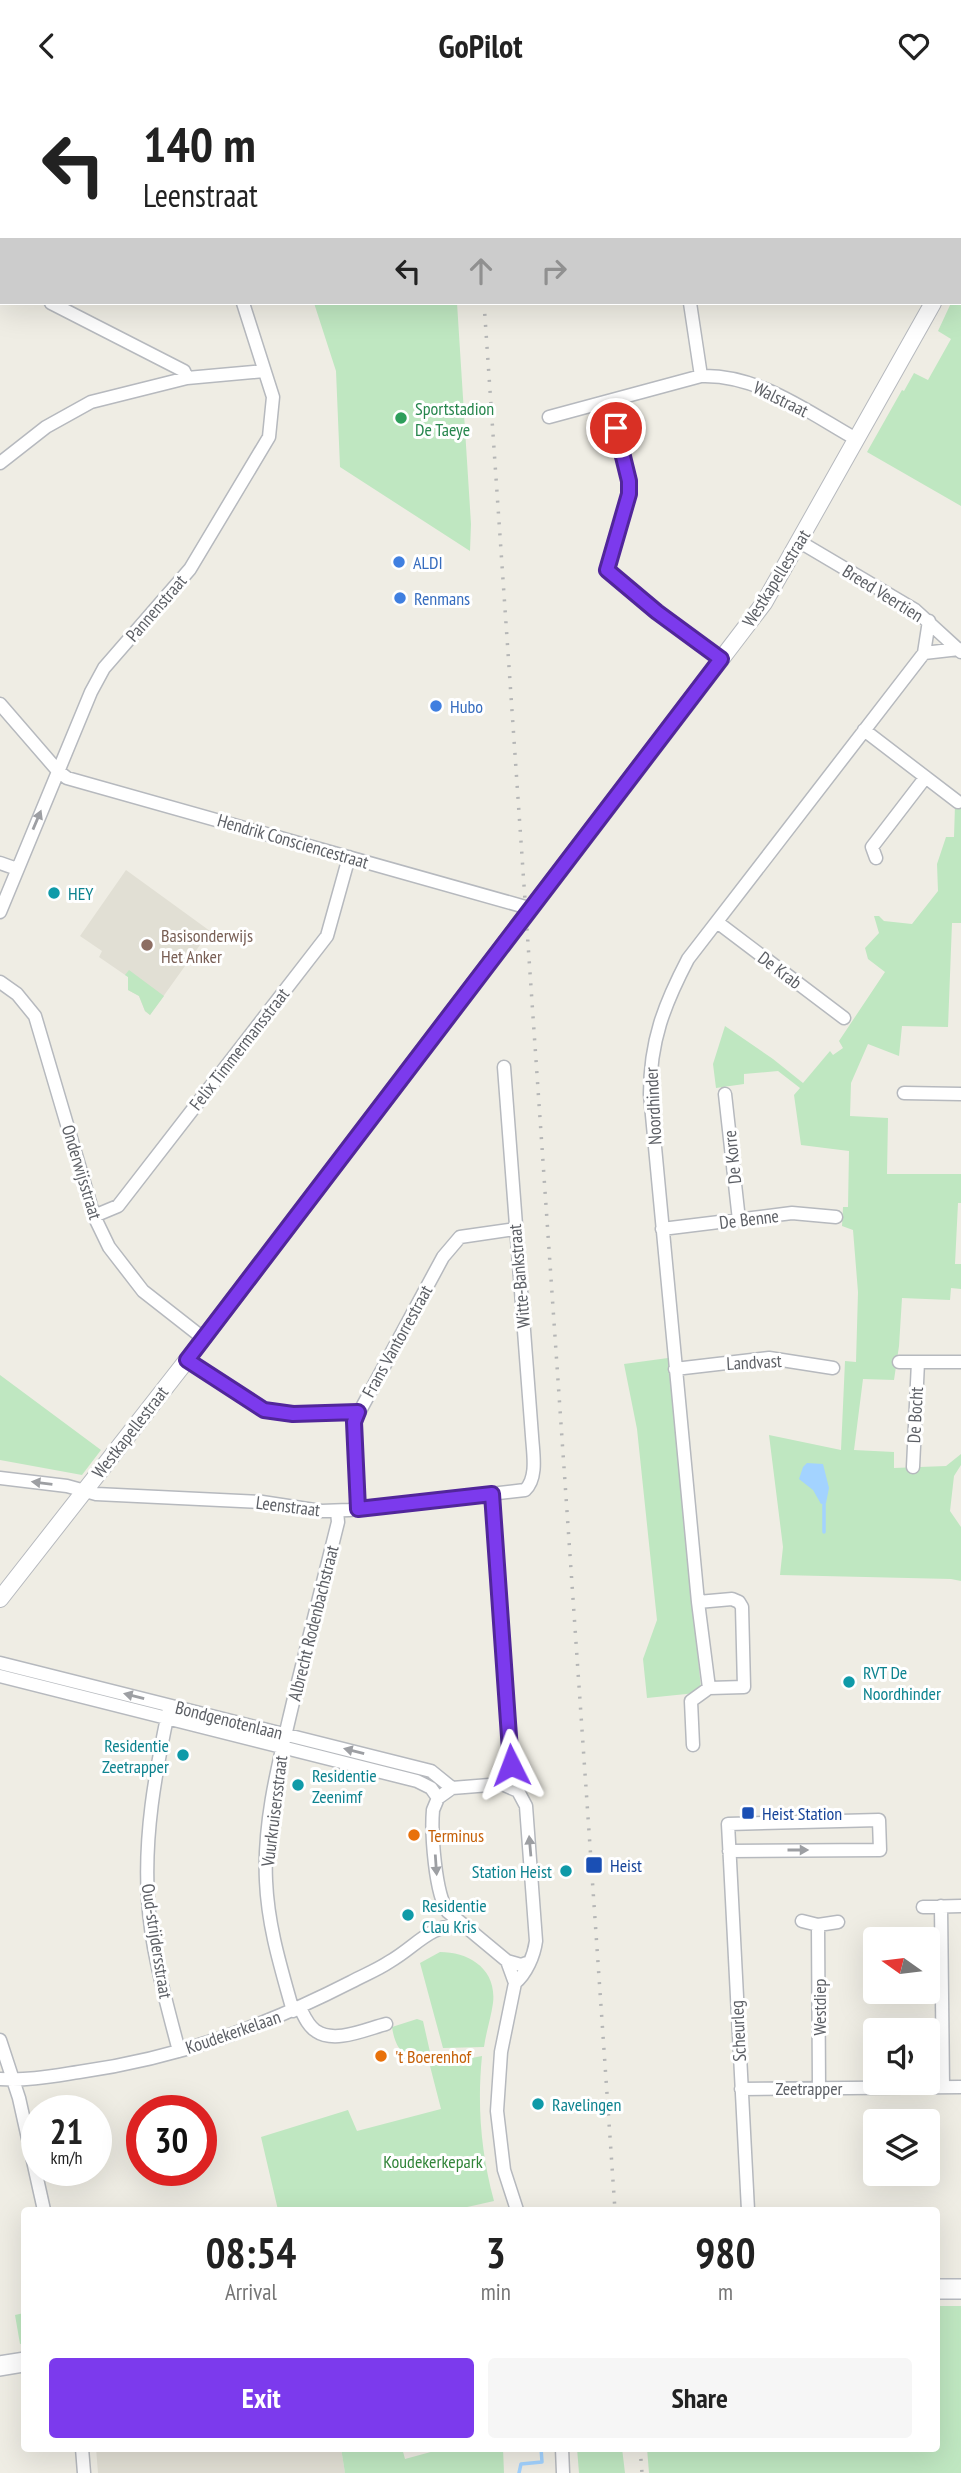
<!DOCTYPE html>
<html lang="en">
<head>
<meta charset="utf-8">
<style>
	body { margin:0; font-family:"PT Sans Narrow",sans-serif; background:#f6f6f6; color:#222; height:100vh; display:flex; flex-direction:column; font-size:26px; white-space:nowrap }
	* { box-sizing:border-box; margin:0 }
	p { font-size:23px; color:#767676 }
	.icon { flex:none; width:38px; height:38px; fill:none; stroke:currentColor; stroke-width:2; stroke-linecap:round; stroke-linejoin:round }
	.map { position:relative; flex:1; overflow:hidden }
	.sheet { position:absolute; left:21px; top:2116px; width:919px; height:245px; display:flex; flex-direction:column; background:#fff; border-radius:7px; box-shadow:0 7px 28px #0002 }
	.sheet>* { flex:none }
	.hud { position:absolute; left:0px; top:0px; width:962px; height:214px; box-shadow:0 7px 28px #0002; background:#fff; color:#222; overflow:hidden }
	.needle { width:46px; rotate:284deg }
	.buttons { position:absolute; left:863px; top:1836px; display:grid; gap:14px }
	.buttons a { display:grid; place-items:center; width:77px; height:77px; border-radius:7px; background:#fff; box-shadow:0 7px 28px #0002; font-size:35px }
	.speed { position:absolute; left:21px; top:2004px; display:flex; gap:14px; font-size:35px; font-weight:700; text-align:center }
	.speed>* { display:grid; place-content:center; width:91px; height:91px; border-radius:50%; background:#fff; box-shadow:0 7px 28px #0002; line-height:1 }
	.speed small { font-size:18px; font-weight:400 }
	.speed .limit { border:10px solid #d22; background:#fff; color:#111 }
	.pin { position:absolute; display:grid; place-items:center; width:60px; height:60px; color:#fff; margin:-30px; border:4px solid #fff; border-radius:50%; box-shadow:0 2px 7px #0007 }
	.me { position:absolute; width:77px; margin:-38px; rotate:357deg; stroke-linejoin:round; filter:drop-shadow(0 0 5px #0008) }
	.turn { display:flex; align-items:center; gap:24px; height:147px; padding:0 28px; font-size:32px }
	.turn .icon { width:91px; height:91px; stroke-width:2.5 }
	.turn b { display:block; font-size:49px; line-height:60px }
	.lanes { display:flex; align-items:center; height:66px; padding:0 28px; background:#0003; justify-content:center; gap:35px; direction:ltr }
	.lanes .off { opacity:.35 }
	.eta { display:flex; justify-content:space-evenly; align-items:center; height:119px; text-align:center }
	.eta b { font-size:42px; font-weight:700; line-height:49px }
	.action { display:flex; gap:14px; margin-top:auto; padding:14px 28px }
	.action a { flex:1; height:80px; border-radius:7px; background:#7c3aed; color:#fff; font-size:28px; font-weight:700; line-height:80px; text-align:center }
	.action a+a { background:#f6f6f6; color:#222 }
	header { display:flex; justify-content:space-between; align-items:center; height:91px; padding:0 28px; background:#fff; font-size:32px; font-weight:700 }
	.map>svg:first-child { display:block }
	.education { fill:#e1dfd4 }
	.green { fill:#bfe7c1 }
	.water { fill:#a3d3ff }
	.lines { fill:none; stroke-linecap:round; stroke-linejoin:round }
	.stream { stroke:#a3d3ff; stroke-width:3.5 }
	.minor-casing { stroke:#b6b9be; stroke-width:15 }
	.tertiary-casing { stroke:#b6b9be; stroke-width:18 }
	.secondary-casing { stroke:#b7bac0; stroke-width:22 }
	.minor { stroke:#fff; stroke-width:12 }
	.tertiary { stroke:#fff; stroke-width:16 }
	.secondary { stroke:#fff; stroke-width:19 }
	.rail { stroke:#b5b6b6; stroke-width:3.5; stroke-dasharray:2 9; stroke-linecap:butt }
	.oneway { fill:#9d9fa3 }
	.route-casing { stroke:#51269a; stroke-width:18 }
	.route { stroke:#7c3aed; stroke-width:12 }
	.leisure-dot { fill:#2e9e5b; stroke:#fff; stroke-width:2.5 }
	.shop-dot { fill:#3f7fe0; stroke:#fff; stroke-width:2.5 }
	.culture-dot { fill:#0f9aa8; stroke:#fff; stroke-width:2.5 }
	.education-dot { fill:#8d6e63; stroke:#fff; stroke-width:2.5 }
	.transit-dot { fill:#1a4fb4; stroke:#fff; stroke-width:2.5 }
	.food-dot { fill:#e8710a; stroke:#fff; stroke-width:2.5 }
	.labels { text-anchor:middle; dominant-baseline:central; stroke-width:6; stroke-linejoin:round; paint-order:stroke }
	.street-label { font-size:18px; fill:#5c5f65; stroke:#fff }
	.leisure-label { font-size:18px; fill:#27864d; stroke:#fff; text-anchor:start }
	.shop-label { font-size:18px; fill:#366cbe; stroke:#fff; text-anchor:start }
	.culture-label { font-size:18px; fill:#0d838f; stroke:#fff; text-anchor:start }
	.education-label { font-size:18px; fill:#785e54; stroke:#fff; text-anchor:start }
	.transit-label { font-size:18px; fill:#164399; stroke:#fff; text-anchor:start }
	.food-label { font-size:18px; fill:#c56008; stroke:#fff; text-anchor:start }
	.park-label { font-size:18px; fill:#32853a; stroke:#fff }
</style>
</head>
<body>
<header><svg class="icon" aria-label="back" viewBox="0 0 24 24"><path d="M15 5l-7 7 7 7"/></svg>GoPilot<svg class="icon" aria-label="heart" viewBox="0 0 24 24"><path d="M12 20l-8-8c-3-5 5-10 8-4 3-6 11-1 8 4z"/></svg></header>
<div class="map">
<svg width="961" height="2382" viewBox="0 0 961 2382">
	<rect width="100%" height="100%" fill="#efede4"/>
	<!-- education -->
	<path class="education" d="M 126,779 L 210,840 L 150,924 L 145,920 L 139,905 L 128,899 L 128,886 L 99,866 L 102,860 L 80,845 Z
		M 96,2357 L 341,2357 L 345,2382 L 98,2382 Z"/>
	<!-- green -->
	<path class="green" d="M 262,0 L 443,0 L 443,2 L 263,2 Z
		M 521,0 L 898,0 L 900,2 L 521,2 Z
		M 961,194 L 961,415 L 867,361 L 902,299 L 904,300 L 914,282 L 928,289 L 951,248 L 938,240 L 951,212 L 961,212 Z
		M 314,212 L 457,212 L 471,433 L 470,460 L 340,376 L 336,280 Z
		M 961,710 L 961,832 L 952,832 L 948,936 L 902,935 L 899,965 L 868,953 L 851,992 L 850,1025 L 888,1027 L 887,1083 L 961,1083 L 961,1112 L 958,1112 L 955,1173 L 961,1173 L 961,1198 L 951,1197 L 950,1209 L 902,1207 L 899,1255 L 894,1289 L 863,1288 L 854,1359 L 894,1361 L 894,1377 L 946,1375 L 961,1363 L 961,1374 L 954,1385 L 950,1420 L 961,1436 L 961,1490 L 951,1488 L 780,1484 L 783,1456 L 769,1344 L 841,1359 L 845,1270 L 856,1271 L 858,1201 L 853,1139 L 842,1135 L 843,1116 L 848,1116 L 849,1060 L 801,1054 L 794,1004 L 800,997 L 778,980 L 744,983 L 744,993 L 716,997 L 713,973 L 725,935 L 773,968 L 803,992 L 830,960 L 833,964 L 843,957 L 839,950 L 885,881 L 868,868 L 865,857 L 879,842 L 874,825 L 879,825 L 884,830 L 912,833 L 938,800 L 937,773 L 946,746 L 954,746 L 955,714 Z
		M 129,879 L 164,905 L 150,924 L 145,920 L 139,905 L 128,899 L 128,886 L 125,884 Z
		M 668,1267 L 701,1597 L 696,1602 L 647,1607 L 643,1568 L 657,1529 L 637,1338 L 624,1273 Z
		M 0,1284 L 101,1359 L 82,1384 L 0,1369 Z
		M 440,1861 C 469,1861 497,1878 493,1912 C 491,1927 486,1941 484,1956 L 443,1957 L 420,1872 Z
		M 417,1928 L 423,1930 L 430,1961 L 428,1966 C 405,1972 395,1957 392,1936 Z
		M 482,1965 C 477,2015 481,2062 494,2110 L 454,2119 L 278,2119 L 261,2046 L 348,2019 L 357,2040 L 441,2018 L 430,1975 Z
		M 936,2215 L 961,2215 L 961,2382 L 649,2382 L 647,2357 L 936,2357 Z
		M 24,2222 L 24,2252 L 20,2253 L 15,2224 Z
		M 341,2357 L 402,2357 L 405,2368 L 438,2359 L 438,2357 L 503,2357 L 504,2382 L 345,2382 Z
		M 577,2357 L 622,2357 L 625,2382 L 579,2382 Z"/>
	<!-- water -->
	<path class="water" d="M 807,1372 L 823,1373 L 829,1397 L 826,1412 L 821,1413 L 813,1399 L 799,1388 L 803,1376 Z"/>
	<g class="lines">
		<!-- stream -->
		<path class="stream" d="M 824,1412 L 824,1441
			M 519,2382 L 521,2373 L 542,2371 L 541,2357"/>
		<!-- minor casing -->
		<g class="minor-casing">
			<path id="minor" d="M 178,0 L 178,2
				M 916,0 L 918,2
				M 0,185 L 2,186
				M 51,212 L 184,280 L 187,287
				M 690,212 L 701,285
				M 610,311 L 630,390 L 627,413 L 607,479 L 657,521 L 721,568
				M 549,326 L 701,285 C 758,283 808,321 856,348
				M 0,372 L 46,336 L 91,311 L 187,287 L 264,280
				M 800,451 L 915,519 L 961,561
				M 924,562 L 959,558
				M 0,613 L 58,680 L 67,687 L 529,817
				M 864,639 L 958,711
				M 876,767 L 872,756 L 925,687
				M 0,772 L 17,778
				M 0,821 L 91,601 L 104,577 L 190,478 L 269,346 L 273,306 L 243,212
				M 717,831 L 844,927
				M 0,891 L 17,903 L 35,925 L 94,1125 L 109,1156 L 143,1200 L 203,1247
				M 904,1002 L 961,1003
				M 725,1003 L 739,1129
				M 94,1125 L 118,1115 L 327,845 L 349,766
				M 662,1138 L 792,1122 L 836,1126
				M 187,1269 L 264,1319 L 293,1323 L 358,1321
				M 899,1271 L 961,1271
				M 675,1278 L 769,1267 L 833,1277
				M 913,1376 L 918,1271
				M 0,1387 L 67,1395 L 96,1403 L 262,1411 L 321,1420 L 349,1419 L 525,1399 C 538,1387 533,1362 532,1345 L 504,976
				M 492,1403 L 511,1659 L 511,1674 L 506,1694
				M 358,1418 L 354,1331 L 443,1166 L 460,1146 L 515,1138
				M 698,1511 L 732,1508 L 739,1511 L 742,1516 L 744,1596 L 709,1597 L 698,1511 L 650,1003 C 650,950 664,914 688,868 L 924,562 L 929,530
				M 0,1572 L 431,1680 L 452,1697
				M 0,1585 L 417,1690 L 431,1697 L 438,1707
				M 168,1622 C 155,1684 144,1744 148,1808 C 151,1859 166,1910 179,1960
				M 693,1654 L 691,1610 L 709,1597
				M 729,1760 L 880,1759 L 879,1729 L 728,1733 L 730,1770 L 748,2119
				M 941,1815 L 943,1996
				M 923,1816 L 961,1815
				M 802,1830 L 818,1834 L 838,1831
				M 818,1834 L 819,1997
				M 507,1870 L 515,1892 L 501,1961 L 497,2020 L 504,2079 L 517,2119
				M 515,1892 C 526,1883 534,1865 536,1850 L 526,1715 L 518,1700 L 502,1693 L 452,1697 L 438,1707 L 433,1719 C 431,1742 435,1803 448,1821 L 507,1870 L 521,1874 L 529,1871
				M 300,1917 C 304,1925 308,1935 316,1940 C 335,1953 366,1938 386,1933
				M 293,1920 C 281,1877 268,1836 266,1790 C 263,1728 280,1667 294,1607 C 309,1548 323,1489 338,1431 L 337,1420
				M 0,1949 L 19,2007 L 44,2119
				M 0,1988 C 27,1990 53,1985 79,1981 C 178,1967 263,1936 351,1891 C 364,1884 377,1879 389,1871 C 417,1855 427,1835 463,1833
				M 741,1998 L 961,1996
				M 82,2357 L 84,2382
				M 562,2357 L 563,2382"/>
		</g>
		<!-- tertiary casing -->
		<g class="tertiary-casing">
			<path id="tertiary" d="M 0,1508 L 187,1269 L 764,512 L 933,212"/>
		</g>
		<!-- secondary casing -->
		<g class="secondary-casing">
			<path id="secondary" d="M 936,2198 L 961,2198
				M 0,2275 L 24,2271"/>
		</g>
		<!-- minor -->
		<use href="#minor" class="minor"/>
		<!-- tertiary -->
		<use href="#tertiary" class="tertiary"/>
		<!-- secondary -->
		<use href="#secondary" class="secondary"/>
		<!-- rail -->
		<path class="rail" d="M 477,0 L 477,2
			M 484,212 L 615,2119
			M 640,2357 L 642,2382"/>
	</g>
	<!-- one-way arrows -->
	<defs><path id="oneway-solid" d="M-6-.8H1V-3.2L6.5 0L1 3.2V.8H-6Z" transform="scale(1.75)"/></defs>
	<g class="oneway">
		<use href="#oneway-solid" transform="translate(37 729) rotate(-67)"/>
		<use href="#oneway-solid" transform="translate(42 1392) rotate(-173)"/>
		<use href="#oneway-solid" transform="translate(134 1605) rotate(-166)"/>
		<use href="#oneway-solid" transform="translate(354 1660) rotate(-166)"/>
		<use href="#oneway-solid" transform="translate(530 1755) rotate(-95)"/>
		<use href="#oneway-solid" transform="translate(798 1759)"/>
		<use href="#oneway-solid" transform="translate(436 1774) rotate(86)"/>
	</g>
	<g class="lines">
		<!-- route casing -->
		<g class="route-casing">
			<path id="route" d="M 511,1674 L 492,1403 L 358,1418 L 354,1331 L 358,1321 L 293,1323 L 264,1319 L 187,1269 L 721,568 L 657,521 L 607,479 L 629,403 L 629,390 L 616,337"/>
		</g>
		<!-- route -->
		<use href="#route" class="route"/>
	</g>
	<!-- markers -->
	<circle class="leisure-dot" cx="401" cy="327" r="7"/>
	<g class="shop-dot">
		<circle cx="399" cy="471" r="7"/>
		<circle cx="400" cy="507" r="7"/>
		<circle cx="436" cy="615" r="7"/>
	</g>
	<g class="culture-dot">
		<circle cx="54" cy="802" r="7"/>
		<circle cx="849" cy="1591" r="7"/>
		<circle cx="183" cy="1664" r="7"/>
		<circle cx="298" cy="1694" r="7"/>
		<circle cx="566" cy="1780" r="7"/>
		<circle cx="408" cy="1824" r="7"/>
		<circle cx="538" cy="2013" r="7"/>
	</g>
	<circle class="education-dot" cx="147" cy="854" r="7"/>
	<g class="transit-dot">
		<rect x="741" y="1715" width="14" height="14" rx="3.5"/>
		<rect x="585" y="1765" width="18" height="18" rx="3.5"/>
	</g>
	<g class="food-dot">
		<circle cx="414" cy="1744" r="7"/>
		<circle cx="381" cy="1965" r="7"/>
	</g>
	<g class="labels">
		<!-- street labels -->
		<g class="street-label">
			<text transform="translate(781 308) rotate(26)">Walstraat</text>
			<text transform="translate(776 487) rotate(-58)">Westkapellestraat</text>
			<text transform="translate(883 502) rotate(32)">Breed Veertien</text>
			<text transform="translate(156 517) rotate(-49)">Pannenstraat</text>
			<text transform="translate(293 750) rotate(16)">Hendrik Consciencestraat</text>
			<text transform="translate(780 879) rotate(37)">De Krab</text>
			<text transform="translate(239 958) rotate(-52)">Felix Timmermansstraat</text>
			<text transform="translate(653 1015) rotate(-93)">Noordhinder</text>
			<text transform="translate(732 1066) rotate(-96)">De Korre</text>
			<text transform="translate(82 1081) rotate(73)">Onderwijsstraat</text>
			<text transform="translate(749 1128) rotate(-7)">De Benne</text>
			<text transform="translate(519 1185) rotate(-95)">Witte-Bankstraat</text>
			<text transform="translate(397 1250) rotate(-61)">Frans Vantorrestraat</text>
			<text transform="translate(754 1271) rotate(-3)">Landvast</text>
			<text transform="translate(915 1324) rotate(-87)">De Bocht</text>
			<text transform="translate(130 1341) rotate(-52)">Westkapellestraat</text>
			<text transform="translate(288 1415) rotate(7)">Leenstraat</text>
			<text transform="translate(313 1532) rotate(-76)">Albrecht Rodenbachstraat</text>
			<text transform="translate(229 1629) rotate(14)">Bondgenotenlaan</text>
			<text transform="translate(274 1720) rotate(-83)">Vuurkruisersstraat</text>
			<text transform="translate(157 1850) rotate(81)">Oud-strijdersstraat</text>
			<text transform="translate(819 1916) rotate(-90)">Westdiep</text>
			<text transform="translate(738 1940) rotate(-93)">Scheurleg</text>
			<text transform="translate(233 1941) rotate(-19)">Koudekerkelaan</text>
			<text x="809" y="1997">Zeetrapper</text>
		</g>
		<!-- leisure labels -->
		<g class="leisure-label">
			<text x="415" y="317">Sportstadion<tspan x="415" dy="21">De Taeye</tspan></text>
		</g>
		<!-- shop labels -->
		<g class="shop-label">
			<text x="413" y="471">ALDI</text>
			<text x="414" y="507">Renmans</text>
			<text x="450" y="615">Hubo</text>
		</g>
		<!-- culture labels -->
		<g class="culture-label">
			<text x="68" y="802">HEY</text>
			<text x="863" y="1581">RVT De<tspan x="863" dy="21">Noordhinder</tspan></text>
			<text x="169" y="1654" text-anchor="end">Residentie<tspan x="169" dy="21">Zeetrapper</tspan></text>
			<text x="312" y="1684">Residentie<tspan x="312" dy="21">Zeenimf</tspan></text>
			<text x="552" y="1780" text-anchor="end">Station Heist</text>
			<text x="422" y="1814">Residentie<tspan x="422" dy="21">Clau Kris</tspan></text>
			<text x="552" y="2013">Ravelingen</text>
		</g>
		<!-- education labels -->
		<g class="education-label">
			<text x="161" y="844">Basisonderwijs<tspan x="161" dy="21">Het Anker</tspan></text>
		</g>
		<!-- transit labels -->
		<g class="transit-label">
			<text x="762" y="1722">Heist Station</text>
			<text x="610" y="1774">Heist</text>
		</g>
		<!-- food labels -->
		<g class="food-label">
			<text x="428" y="1744">Terminus</text>
			<text x="395" y="1965">'t Boerenhof</text>
		</g>
		<!-- park labels -->
		<g class="park-label">
			<text x="433" y="2070">Koudekerkepark</text>
		</g>
	</g>
</svg>
<div class="buttons">
<a><svg class="needle" viewBox="-14 -14 28 28"><path d="M0-13l5 13h-10z" fill="#e53935"/><path d="M0 13l5-13h-10z" fill="#767676"/></svg></a>
<a><svg class="icon" aria-label="sound" viewBox="0 0 24 24"><path d="M4 9h4l5-4v14l-5-4H4zM17 9q2 3 0 6"/></svg></a>
<a><svg class="icon" aria-label="layers" viewBox="0 0 24 24"><path d="M12 4l9 5-9 5-9-5zM3 14l9 5 9-5"/></svg></a>
</div>
<div class="speed"><div>21<small>km/h</small></div><div class="limit">30</div></div>
<div class="pin" style="left:616px;top:337px;background:#d93025"><svg class="icon" aria-label="arrive" viewBox="0 0 24 24"><path d="M6 21V4h12l-3 4 3 4H6"/></svg></div>
<svg class="me" style="left:511px;top:1674px" viewBox="-20 -20 40 40"><path d="M0-17L14 15 0 8-14 15z" fill="#7c3aed" stroke="#fff" stroke-width="4"/></svg>
<div class="hud">
<div class="turn"><svg class="icon" aria-label="left" viewBox="0 0 24 24"><path d="M17 20v-9H6M10 6l-5 5 5 5"/></svg><div><b>140 m</b>Leenstraat</div></div>
<div class="lanes"><svg class="icon" aria-label="left" viewBox="0 0 24 24"><path d="M17 20v-9H6M10 6l-5 5 5 5"/></svg><svg class="icon off" aria-label="ahead" viewBox="0 0 24 24"><path d="M12 20V5M6 11l6-6 6 6"/></svg><svg class="icon off" aria-label="right" viewBox="0 0 24 24"><path d="M7 20v-9h11M14 6l5 5-5 5"/></svg></div>
</div>
<section class="sheet">
<div class="eta">
<div><b>08:54</b><p>Arrival</p></div>
<div><b>3</b><p>min</p></div>
<div><b>980</b><p>m</p></div>
</div>
<div class="action"><a>Exit</a><a>Share</a></div>
</section>
</div>
</body>
</html>
